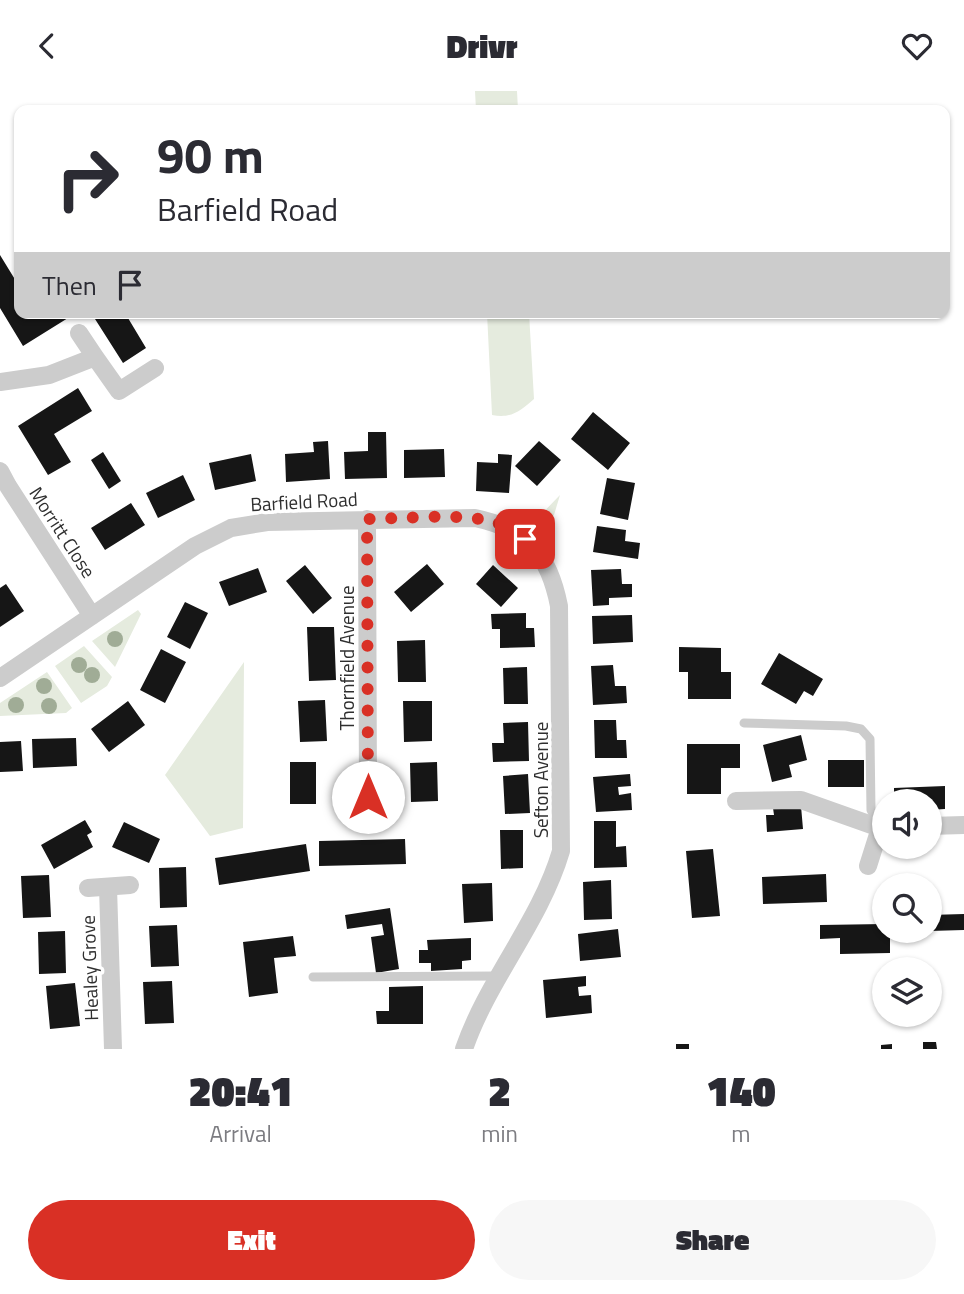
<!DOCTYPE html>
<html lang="en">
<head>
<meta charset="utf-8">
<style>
	body { margin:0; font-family:"Titillium Web",sans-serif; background:#f7f7f7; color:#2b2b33; height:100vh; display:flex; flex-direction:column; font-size:26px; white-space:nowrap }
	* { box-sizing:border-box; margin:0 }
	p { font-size:23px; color:#7c7c81 }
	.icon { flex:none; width:38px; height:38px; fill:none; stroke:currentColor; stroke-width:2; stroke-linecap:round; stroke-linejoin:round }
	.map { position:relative; height:958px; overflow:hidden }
	.sheet { display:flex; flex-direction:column; background:#fff; flex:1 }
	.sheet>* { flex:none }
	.banner { position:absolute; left:14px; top:14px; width:936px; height:214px; border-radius:14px; box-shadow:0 2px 5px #0004; background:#fff; color:#2b2b33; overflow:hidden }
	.fabs { position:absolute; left:872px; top:698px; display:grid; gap:14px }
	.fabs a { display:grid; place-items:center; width:70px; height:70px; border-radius:50%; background:#fff; box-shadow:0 2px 5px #0004; font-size:35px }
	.pin { position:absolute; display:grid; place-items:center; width:60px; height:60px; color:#fff; margin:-30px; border-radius:14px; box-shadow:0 4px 10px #0006 }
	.me { position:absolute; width:77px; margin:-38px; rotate:0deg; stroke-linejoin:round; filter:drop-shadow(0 0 5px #0008) }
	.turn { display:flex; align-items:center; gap:24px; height:147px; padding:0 28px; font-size:32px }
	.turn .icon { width:91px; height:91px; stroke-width:2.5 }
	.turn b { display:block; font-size:49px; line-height:60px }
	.then { display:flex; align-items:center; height:66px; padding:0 28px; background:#0003; gap:14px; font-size:26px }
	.eta { display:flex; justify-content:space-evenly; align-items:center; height:119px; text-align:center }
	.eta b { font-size:42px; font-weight:800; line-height:49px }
	.primary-button { display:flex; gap:14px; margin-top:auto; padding:14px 28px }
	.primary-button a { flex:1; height:80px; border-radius:42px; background:#d93025; color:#fff; font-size:28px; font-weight:800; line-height:80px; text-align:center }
	.primary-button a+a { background:#f7f7f7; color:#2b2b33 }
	header { display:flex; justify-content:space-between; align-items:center; height:91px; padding:0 28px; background:#fff; font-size:32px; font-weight:800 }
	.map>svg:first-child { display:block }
	.green { fill:#e5ebde }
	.building { fill:#161616 }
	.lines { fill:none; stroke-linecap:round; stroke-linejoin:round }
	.lane { stroke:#ccc; stroke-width:9 }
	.street { stroke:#ccc; stroke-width:18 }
	.tree { fill:#a0ac96 }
	.route { stroke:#d93025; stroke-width:12; stroke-dasharray:0 21.6 }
	.labels { text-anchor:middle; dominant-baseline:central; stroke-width:7; stroke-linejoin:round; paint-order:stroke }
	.street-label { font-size:19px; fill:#2f2f2f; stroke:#fff }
</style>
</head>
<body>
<header><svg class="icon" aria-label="back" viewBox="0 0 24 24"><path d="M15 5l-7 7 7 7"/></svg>Drivr<svg class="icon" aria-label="heart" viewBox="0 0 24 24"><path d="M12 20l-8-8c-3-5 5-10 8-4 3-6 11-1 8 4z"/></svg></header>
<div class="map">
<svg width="964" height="958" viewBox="0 0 964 958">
	<rect width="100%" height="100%" fill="#fff"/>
	<!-- green -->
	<path class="green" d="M 475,0 L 517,0 L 518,19 L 476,19 Z
		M 487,222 L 529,222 L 534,308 C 520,320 511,328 492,324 Z
		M 560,404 L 554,424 L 537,442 L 530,435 Z
		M 138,519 L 141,523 L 115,576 L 92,550 Z
		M 84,555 L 112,586 L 107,595 L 81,612 L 55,575 Z
		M 244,571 L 243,737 L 210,745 L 165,684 Z
		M 47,581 L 72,617 L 66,622 L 0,625 L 0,612 Z"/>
	<!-- building -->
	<path class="building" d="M 0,164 L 19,195 L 19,222 L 76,222 L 23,255 L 0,217 Z
		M 104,222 L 125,222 L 146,257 L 123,272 L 95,228 Z
		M 78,297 L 92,320 L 54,343 L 71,371 L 48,384 L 18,335 Z
		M 593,321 L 630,352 L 608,379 L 571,348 Z
		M 368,341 L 386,341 L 387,387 L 345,388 L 344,361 L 368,360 Z
		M 328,350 L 330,388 L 286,391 L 285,363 L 314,361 L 313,351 Z
		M 539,350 L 561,369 L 537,395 L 515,375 Z
		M 444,358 L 445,386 L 404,387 L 404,359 Z
		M 103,361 L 121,390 L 109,398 L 91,369 Z
		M 251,363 L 256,390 L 215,399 L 209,372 Z
		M 498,363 L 512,364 L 509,402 L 476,400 L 477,371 L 498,372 Z
		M 183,384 L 195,409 L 158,427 L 146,402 Z
		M 607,387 L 635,392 L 628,429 L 600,423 Z
		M 131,412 L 145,434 L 105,459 L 91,437 Z
		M 597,435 L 626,439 L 625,450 L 640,452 L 638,468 L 593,461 Z
		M 427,473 L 444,493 L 411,521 L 394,501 Z
		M 305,474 L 332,507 L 313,523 L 286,490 Z
		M 493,474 L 518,497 L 501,516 L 476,493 Z
		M 258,477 L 267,501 L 229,515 L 219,491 Z
		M 621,478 L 622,493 L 632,493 L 632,506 L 609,507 L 609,514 L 593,515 L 591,479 Z
		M 6,493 L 24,520 L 0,536 L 0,497 Z
		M 185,511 L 208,522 L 190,558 L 167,546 Z
		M 526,522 L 526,537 L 534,537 L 535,556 L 500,557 L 500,538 L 492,538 L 491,523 Z
		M 632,524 L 633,551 L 593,553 L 592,525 Z
		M 307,536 L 334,536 L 336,589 L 309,590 Z
		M 425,549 L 426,591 L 398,591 L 397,550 Z
		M 679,556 L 721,557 L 721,581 L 731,581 L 731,608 L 688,608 L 688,581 L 679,581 Z
		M 161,558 L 186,571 L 165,612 L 140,599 Z
		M 779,562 L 823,588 L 813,605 L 804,600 L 796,613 L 761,593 Z
		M 613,574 L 615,595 L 626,595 L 627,612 L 593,614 L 591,575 Z
		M 527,576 L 528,613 L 504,613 L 503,577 Z
		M 325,609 L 327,650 L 300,651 L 298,610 Z
		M 128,610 L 145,634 L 109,661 L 91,638 Z
		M 403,610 L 432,610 L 432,650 L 404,651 Z
		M 594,629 L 616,629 L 617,649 L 626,649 L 627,667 L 595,667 Z
		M 528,631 L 529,670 L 493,671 L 492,652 L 504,652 L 503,632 Z
		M 801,644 L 807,669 L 789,674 L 792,686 L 772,691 L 763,654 Z
		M 76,647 L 77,675 L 33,677 L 32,648 Z
		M 21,650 L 23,680 L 0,681 L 0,651 Z
		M 687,653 L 740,653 L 740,677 L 721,677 L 721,703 L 687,703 Z
		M 828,669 L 864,669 L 864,696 L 828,696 Z
		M 290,671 L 316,671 L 316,713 L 290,713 Z
		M 437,671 L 438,710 L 411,711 L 410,672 Z
		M 528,683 L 530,722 L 505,723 L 503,685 Z
		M 630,683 L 631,695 L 618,696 L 619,704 L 631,702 L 632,719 L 596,721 L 593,686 Z
		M 945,695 L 945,718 L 929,719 L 929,710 L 894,710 L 894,697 Z
		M 801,715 L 803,738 L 767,741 L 766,724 L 774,724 L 773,717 Z
		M 85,729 L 92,741 L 87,744 L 93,756 L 54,778 L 41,754 Z
		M 594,730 L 616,730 L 616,756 L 626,755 L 627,776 L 594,777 Z
		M 124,731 L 160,748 L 149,772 L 112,756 Z
		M 500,739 L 523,739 L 523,777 L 501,778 Z
		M 405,748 L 406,773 L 319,775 L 319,750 Z
		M 306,753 L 310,780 L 219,794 L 215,767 Z
		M 713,758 L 720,825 L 692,827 L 686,760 Z
		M 186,776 L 187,816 L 160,817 L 159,777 Z
		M 826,783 L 827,811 L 763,813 L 762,786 Z
		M 49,784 L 51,826 L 23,827 L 21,785 Z
		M 611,789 L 612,828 L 584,829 L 583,791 Z
		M 492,792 L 493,830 L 464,832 L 462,793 Z
		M 390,817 L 399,878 L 376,882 L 371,846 L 384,844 L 382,833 L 347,838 L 345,824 Z
		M 964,823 L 964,839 L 929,840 L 929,824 Z
		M 884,833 L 884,840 L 890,840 L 890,862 L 840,863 L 840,847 L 820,848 L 820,834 Z
		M 177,834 L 179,875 L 151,876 L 149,835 Z
		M 618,838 L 621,866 L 580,870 L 578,843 Z
		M 65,840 L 66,882 L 39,883 L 38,841 Z
		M 293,845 L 296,865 L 274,867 L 278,902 L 249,906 L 243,851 Z
		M 471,847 L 471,869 L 462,870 L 462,878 L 431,880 L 431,872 L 419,872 L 419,859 L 428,859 L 427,849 Z
		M 586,885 L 586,895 L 578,896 L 579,905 L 591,904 L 592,922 L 546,927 L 543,889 Z
		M 172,890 L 174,932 L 145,933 L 143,891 Z
		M 75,892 L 80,935 L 50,938 L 46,895 Z
		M 423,895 L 423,933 L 377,933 L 376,920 L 389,920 L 389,896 Z
		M 923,951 L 936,951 L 937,958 L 923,958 Z
		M 676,953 L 689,953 L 689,958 L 676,958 Z
		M 892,953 L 892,958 L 881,958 L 881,954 Z"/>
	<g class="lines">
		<!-- lane -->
		<path class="lane" d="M 744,632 L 846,635 L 861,638 L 870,648 L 871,719 L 879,735
			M 313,886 L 497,885"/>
		<!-- street -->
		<path class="street" d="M 79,242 L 95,266
			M 0,291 L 49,284 L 95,266 L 119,300 L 155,277
			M 0,380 L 8,395 L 92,525
			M 367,428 L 368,706
			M 0,587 L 195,455 L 231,437 L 267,431 L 475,427 C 528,438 549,464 559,515 L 561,760 C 540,831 488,888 464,958
			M 348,706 L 389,706
			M 736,710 L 801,709 L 880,737 L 868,775
			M 929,735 L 964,734
			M 108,796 L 113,958
			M 88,797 L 130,794"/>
	</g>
	<!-- trees -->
	<g class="tree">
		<circle cx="115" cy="548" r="8"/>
		<circle cx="79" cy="574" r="8"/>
		<circle cx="92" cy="584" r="8"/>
		<circle cx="44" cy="595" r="8"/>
		<circle cx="16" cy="614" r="8"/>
		<circle cx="49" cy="615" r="8"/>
	</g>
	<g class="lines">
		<!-- route -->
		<path class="route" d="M 368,706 L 367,428 C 404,428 463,421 497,432 C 507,435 516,442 525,448"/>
	</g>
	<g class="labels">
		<!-- street labels -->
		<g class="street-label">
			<text transform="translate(304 410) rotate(-3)">Barfield Road</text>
			<text transform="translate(63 441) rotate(57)">Morritt Close</text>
			<text transform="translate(346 567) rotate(-90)">Thornfield Avenue</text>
			<text transform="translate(540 689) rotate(-90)">Sefton Avenue</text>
			<text transform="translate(89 877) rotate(-92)">Healey Grove</text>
		</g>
	</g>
</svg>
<div class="fabs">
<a><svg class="icon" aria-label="sound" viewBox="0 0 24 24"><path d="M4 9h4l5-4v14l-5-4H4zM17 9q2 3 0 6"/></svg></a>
<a><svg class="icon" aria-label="search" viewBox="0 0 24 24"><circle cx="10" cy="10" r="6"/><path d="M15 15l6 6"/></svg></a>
<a><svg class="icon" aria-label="layers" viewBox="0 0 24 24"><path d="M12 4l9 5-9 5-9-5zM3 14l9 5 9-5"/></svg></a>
</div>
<div class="pin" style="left:525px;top:448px;background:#d93025"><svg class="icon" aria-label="arrive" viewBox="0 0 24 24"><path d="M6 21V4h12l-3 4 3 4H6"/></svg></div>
<svg class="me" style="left:368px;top:706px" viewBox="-20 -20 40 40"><circle r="19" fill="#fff"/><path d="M0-13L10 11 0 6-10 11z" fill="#d93025"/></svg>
<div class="banner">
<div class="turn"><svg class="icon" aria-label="right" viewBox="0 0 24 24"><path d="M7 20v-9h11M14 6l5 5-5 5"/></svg><div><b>90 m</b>Barfield Road</div></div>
<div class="then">Then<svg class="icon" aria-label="arrive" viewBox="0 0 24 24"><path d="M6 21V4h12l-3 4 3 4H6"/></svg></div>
</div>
</div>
<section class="sheet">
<div class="eta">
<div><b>20:41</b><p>Arrival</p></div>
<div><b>2</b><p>min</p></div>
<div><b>140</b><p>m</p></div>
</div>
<div class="primary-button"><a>Exit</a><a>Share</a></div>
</section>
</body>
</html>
